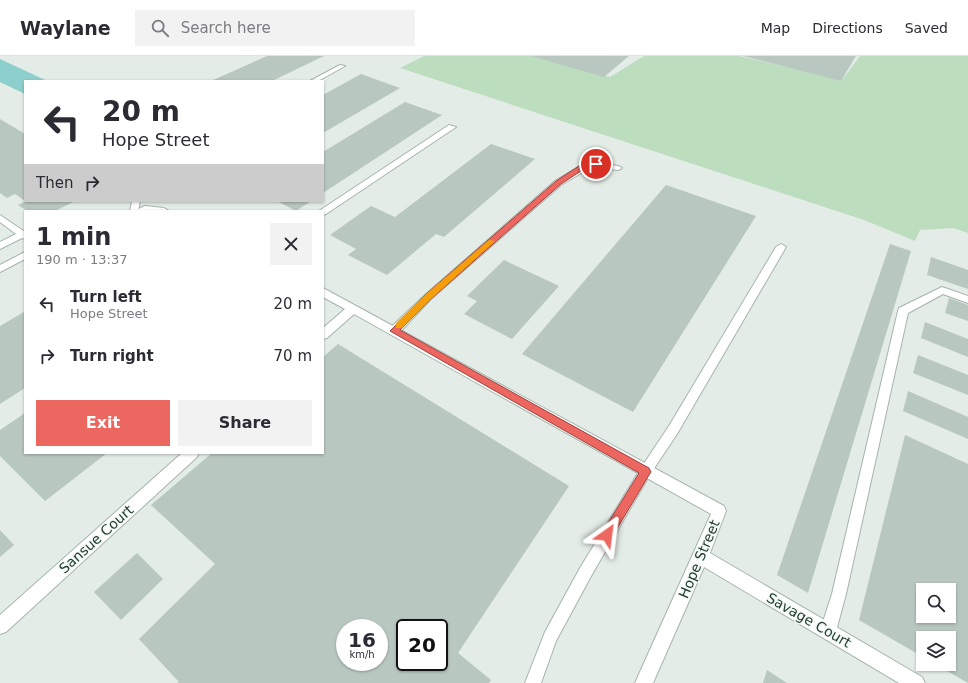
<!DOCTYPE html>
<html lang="en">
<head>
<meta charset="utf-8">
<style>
	body { margin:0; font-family:"DejaVu Sans",sans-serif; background:#f2f2f3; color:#2b2b33; height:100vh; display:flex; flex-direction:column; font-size:15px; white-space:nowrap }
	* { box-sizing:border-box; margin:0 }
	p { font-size:13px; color:#7c7c81 }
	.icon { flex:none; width:22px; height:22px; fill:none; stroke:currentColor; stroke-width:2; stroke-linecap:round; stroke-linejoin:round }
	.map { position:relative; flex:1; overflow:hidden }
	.panel { position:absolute; left:24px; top:154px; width:300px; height:244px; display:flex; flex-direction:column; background:#fff; border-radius:0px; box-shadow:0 1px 3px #0004 }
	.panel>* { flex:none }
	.banner { position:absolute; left:24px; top:24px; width:300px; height:122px; border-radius:0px; box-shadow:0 1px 3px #0004; background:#fff; color:#2b2b33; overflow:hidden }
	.buttons { position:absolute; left:916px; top:527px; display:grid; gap:8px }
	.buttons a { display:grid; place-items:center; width:40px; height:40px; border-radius:0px; background:#fff; box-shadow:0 1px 3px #0004; font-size:20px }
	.speed { position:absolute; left:336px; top:563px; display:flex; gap:8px; font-size:20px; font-weight:700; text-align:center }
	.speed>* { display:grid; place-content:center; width:52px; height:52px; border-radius:50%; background:#fff; box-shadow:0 1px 3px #0004; line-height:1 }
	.speed small { font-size:10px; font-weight:400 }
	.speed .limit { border:2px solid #111; border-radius:6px; background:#fff; color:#111 }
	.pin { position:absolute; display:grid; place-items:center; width:34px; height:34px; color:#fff; margin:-17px; border:2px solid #fff; border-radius:50%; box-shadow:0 1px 4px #0007 }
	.me { position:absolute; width:44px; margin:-22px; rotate:31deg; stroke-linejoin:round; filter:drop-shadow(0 0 3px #0008) }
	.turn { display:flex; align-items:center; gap:14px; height:84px; padding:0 12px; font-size:18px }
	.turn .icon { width:52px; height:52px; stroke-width:2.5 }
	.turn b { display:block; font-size:28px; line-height:34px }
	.then { display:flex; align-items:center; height:38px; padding:0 12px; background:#0003; gap:8px; font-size:15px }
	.round { display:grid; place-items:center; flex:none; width:42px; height:42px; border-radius:0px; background:#f2f2f3 }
	.headline { display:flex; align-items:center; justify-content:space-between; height:68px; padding:0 12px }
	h1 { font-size:24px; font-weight:600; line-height:30px }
	.action { display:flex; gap:8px; margin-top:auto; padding:8px 12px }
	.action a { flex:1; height:46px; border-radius:0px; background:#ed6761; color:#fff; font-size:16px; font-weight:600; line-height:46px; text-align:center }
	.action a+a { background:#f2f2f3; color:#2b2b33 }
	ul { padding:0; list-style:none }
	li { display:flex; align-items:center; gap:12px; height:52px; padding:0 12px }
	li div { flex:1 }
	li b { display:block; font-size:15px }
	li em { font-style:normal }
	header { display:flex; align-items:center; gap:24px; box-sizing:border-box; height:56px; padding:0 20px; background:#fff; border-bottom:1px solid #e1e1e2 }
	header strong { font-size:19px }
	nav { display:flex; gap:22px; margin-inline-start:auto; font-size:14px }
	.search { width:280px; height:36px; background:#f2f2f3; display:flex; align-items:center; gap:10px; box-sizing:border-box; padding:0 14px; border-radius:0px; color:#7c7c81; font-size:15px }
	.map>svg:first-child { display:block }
	.green { fill:#bdddbf }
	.water { fill:#8dcfcc }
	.building { fill:#b8c7bf; fill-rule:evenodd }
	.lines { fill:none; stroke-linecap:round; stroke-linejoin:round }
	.lane-casing { stroke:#a6b4ac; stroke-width:2 }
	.street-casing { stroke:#a6b4ac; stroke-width:2 }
	.lane { fill:#fff; fill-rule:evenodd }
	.street { fill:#fff; fill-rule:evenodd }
	.route { fill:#ed6761; stroke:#9a433f }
	.slow { fill:#f59e0b }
	.labels { text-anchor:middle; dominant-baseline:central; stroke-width:3; stroke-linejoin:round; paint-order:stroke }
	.near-street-label { font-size:14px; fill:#233d31; stroke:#f3f9f5 }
</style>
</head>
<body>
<header>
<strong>Waylane</strong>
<div class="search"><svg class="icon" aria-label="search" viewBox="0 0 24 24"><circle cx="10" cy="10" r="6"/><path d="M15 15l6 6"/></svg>Search here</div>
<nav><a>Map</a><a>Directions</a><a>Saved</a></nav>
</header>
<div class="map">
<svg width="968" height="627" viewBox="0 0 968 627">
	<rect width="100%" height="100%" fill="#e3ece6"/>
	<!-- green -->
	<path class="green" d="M 424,0 L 532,0 L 610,21 L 644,0 L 739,0 L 842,24 L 860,0 L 968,0 L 968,177 L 953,172 L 920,174 L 915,185 L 864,164 L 400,12 Z"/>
	<!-- water -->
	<path class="water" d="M 0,3 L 43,23 L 47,25 L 25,25 L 25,38 L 0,26 Z"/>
	<!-- building -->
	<path class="building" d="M 267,0 L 324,0 L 272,25 L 211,25 Z
		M 531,0 L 629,0 L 604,21 Z
		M 743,0 L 856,0 L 841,25 Z
		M 361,18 L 400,32 L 323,77 L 323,39 Z
		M 405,46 L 442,59 L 323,137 L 323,96 Z
		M 0,63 L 25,78 L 25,145 L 15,138 L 7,142 L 0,137 Z
		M 491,88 L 535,103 L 444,181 L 436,178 L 387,219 L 348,199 L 356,193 L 330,179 L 371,150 L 395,161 Z
		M 666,129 L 756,160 L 633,356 L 522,298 Z
		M 26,145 L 75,145 L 55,155 L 27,155 L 18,149 Z
		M 277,145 L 311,145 L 296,155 Z
		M 890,188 L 911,195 L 808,537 L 777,519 Z
		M 931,201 L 968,214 L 968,233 L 927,219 Z
		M 504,204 L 559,230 L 512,283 L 464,258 L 477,245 L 467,240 Z
		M 949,242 L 968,249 L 968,265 L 945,257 Z
		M 24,256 L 25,332 L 0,348 L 0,270 Z
		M 925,266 L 968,283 L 968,301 L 921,282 Z
		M 338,288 L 569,430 L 458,597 L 491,624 L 489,627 L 177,627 L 179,626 L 139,583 L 215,508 L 151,449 L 212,397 L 323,397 L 323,301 ZM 345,572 L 379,572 L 379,606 L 345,606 ZM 405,572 L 439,572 L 439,606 L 405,606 Z
		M 918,299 L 968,319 L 968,339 L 913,317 Z
		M 908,335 L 968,361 L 968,383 L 903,355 Z
		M 25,357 L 25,397 L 107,397 L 45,445 L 0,400 L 0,374 Z
		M 905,379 L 968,408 L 968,627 L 935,608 L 949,608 L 949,582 L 923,582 L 923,601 L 859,564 ZM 923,534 L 949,534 L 949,560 L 923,560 Z
		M 0,474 L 14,489 L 0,501 Z
		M 137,497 L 163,523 L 121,564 L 94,536 Z
		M 767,614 L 787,627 L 763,627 Z"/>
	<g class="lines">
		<!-- lane casing -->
		<g class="lane-casing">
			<path id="lane" d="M 340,9 L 345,10 L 318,25 L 310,25 Z
				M 449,69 L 456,71 L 326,158 L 323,159 L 323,155 L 319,155 Z
				M 599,107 L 618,110 L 622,112 L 618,114 L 599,112 L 588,113 L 561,129 L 431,243 L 398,278 L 390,278 L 389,275 L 390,272 L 425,239 L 555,125 L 578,111 Z
				M 132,145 L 140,145 L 138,155 L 130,155 Z
				M 0,159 L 25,176 L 25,183 L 22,182 L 0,193 L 0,186 L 16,178 L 0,166 Z
				M 781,188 L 786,191 L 677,378 L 649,420 L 590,522 L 556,585 L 541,627 L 525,627 L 545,576 L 580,512 L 641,412 L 669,370 L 776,191 Z
				M 942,231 L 968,240 L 968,247 L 943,238 L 908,257 L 846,538 L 836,575 L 833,580 L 828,583 L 823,580 L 820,575 L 832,538 L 898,255 L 899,252 Z"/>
		</g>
		<!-- street casing -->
		<g class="street-casing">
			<path id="street" d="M 145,150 L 164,152 L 169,155 L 134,155 Z
				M 25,196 L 25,203 L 0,216 L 0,209 Z
				M 323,232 L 724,450 L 726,455 L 710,497 L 922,621 L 925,627 L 899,627 L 704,511 L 653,627 L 635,627 L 711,458 L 354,258 L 327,282 L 323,283 L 323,272 L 345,253 L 323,241 Z
				M 182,397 L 199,397 L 197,401 L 6,576 L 0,578 L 0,559 Z"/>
		</g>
		<!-- lane -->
		<use href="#lane" class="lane"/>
		<!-- street -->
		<use href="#street" class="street"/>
	</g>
	<!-- route -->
	<path class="route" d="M 596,106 L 598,107 L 598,110 L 584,113 L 561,128 L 431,243 L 400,274 L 649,412 L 651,416 L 649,419 L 611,483 L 607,485 L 603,483 L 602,479 L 603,475 L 639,417 L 390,275 L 425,239 L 556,125 L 579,110 Z"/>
	<!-- slow -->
	<path class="slow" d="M 489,184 L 495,185 L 431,243 L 402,272 L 396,272 L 396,267 L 425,239 Z"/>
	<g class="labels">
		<!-- near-street labels -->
		<g class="near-street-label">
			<text transform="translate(96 483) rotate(-42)">Sansue Court</text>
			<text transform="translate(699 503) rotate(-67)">Hope Street</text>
			<text transform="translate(809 564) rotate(30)">Savage Court</text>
		</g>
	</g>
</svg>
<div class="buttons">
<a><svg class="icon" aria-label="search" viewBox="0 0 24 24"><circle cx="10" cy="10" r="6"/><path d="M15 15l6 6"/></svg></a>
<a><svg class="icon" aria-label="layers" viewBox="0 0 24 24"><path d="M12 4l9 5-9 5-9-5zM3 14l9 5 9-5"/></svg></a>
</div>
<div class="speed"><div>16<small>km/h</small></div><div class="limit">20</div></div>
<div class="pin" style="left:596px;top:108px;background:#d93025"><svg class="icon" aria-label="arrive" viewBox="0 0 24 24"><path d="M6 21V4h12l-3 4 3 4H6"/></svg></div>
<svg class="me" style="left:607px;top:479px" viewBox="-20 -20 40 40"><path d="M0-17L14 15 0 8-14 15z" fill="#ed6761" stroke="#fff" stroke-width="4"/></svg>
<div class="banner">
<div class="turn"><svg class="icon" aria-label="left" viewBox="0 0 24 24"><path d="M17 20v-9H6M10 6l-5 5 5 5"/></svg><div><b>20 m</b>Hope Street</div></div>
<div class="then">Then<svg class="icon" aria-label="right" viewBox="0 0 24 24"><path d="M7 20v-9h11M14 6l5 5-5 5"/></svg></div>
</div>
<section class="panel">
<div class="headline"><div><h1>1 min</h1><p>190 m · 13:37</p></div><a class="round"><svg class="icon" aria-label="close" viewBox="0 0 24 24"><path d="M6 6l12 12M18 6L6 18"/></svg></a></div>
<ul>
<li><svg class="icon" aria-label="left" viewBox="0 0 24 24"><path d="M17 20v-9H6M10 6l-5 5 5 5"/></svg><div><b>Turn left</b><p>Hope Street</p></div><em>20 m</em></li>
<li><svg class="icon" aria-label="right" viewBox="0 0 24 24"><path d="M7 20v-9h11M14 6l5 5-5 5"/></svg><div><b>Turn right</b></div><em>70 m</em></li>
</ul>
<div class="action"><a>Exit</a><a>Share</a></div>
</section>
</div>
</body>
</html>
